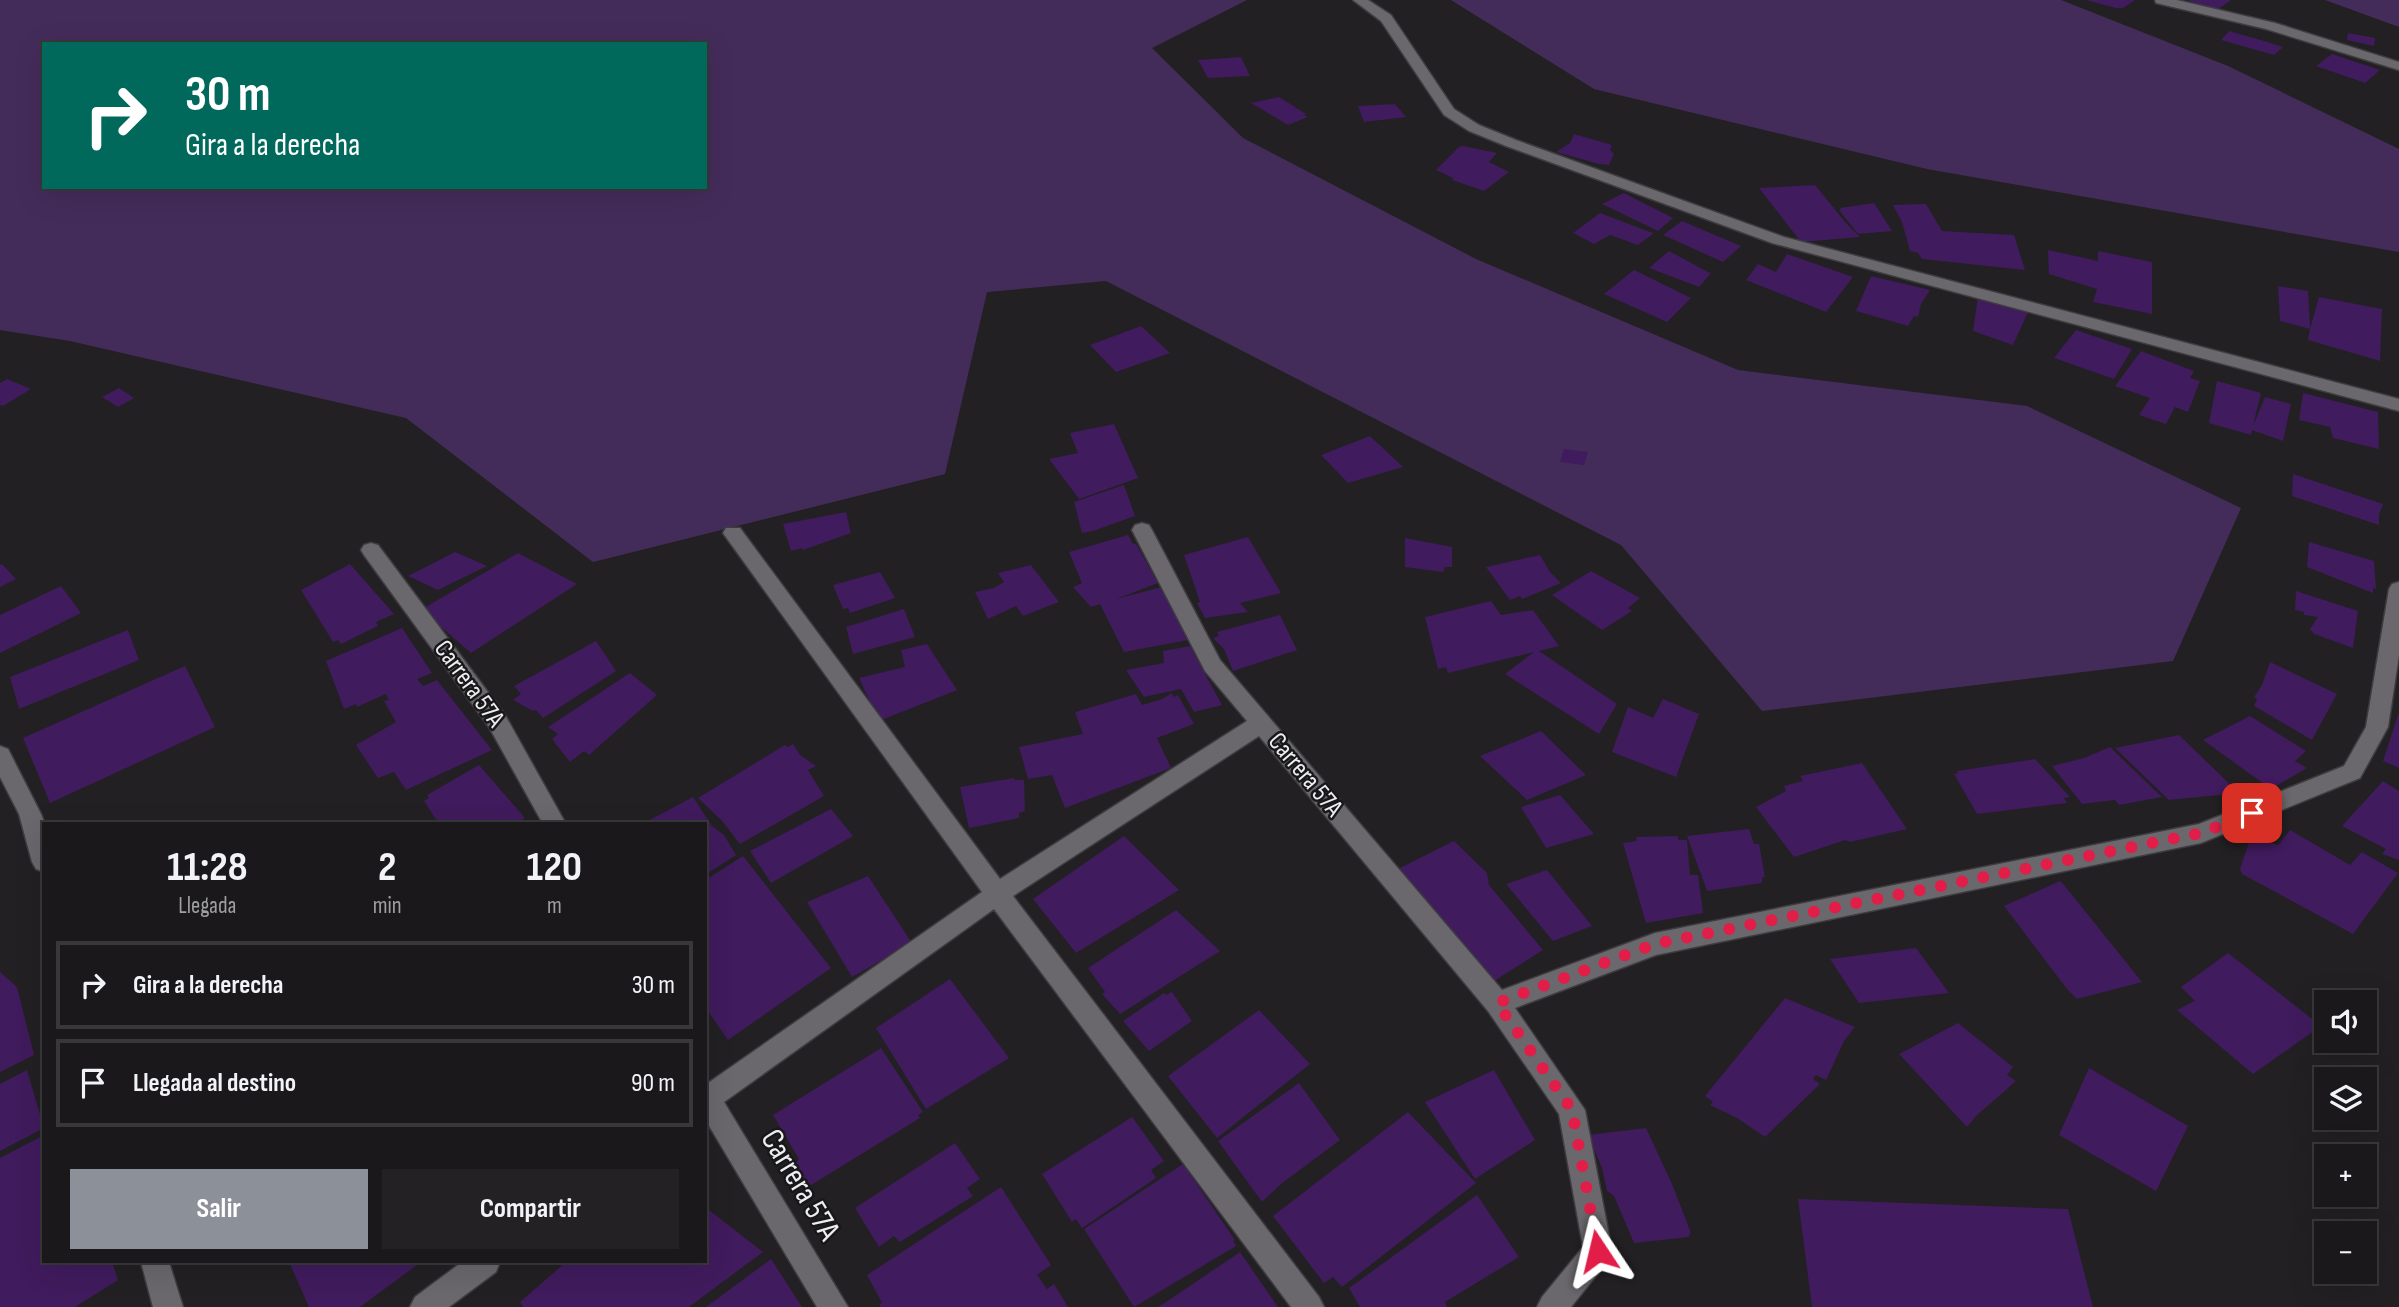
<!DOCTYPE html>
<html lang="es">
<head>
<meta charset="utf-8">
<style>
	body { margin:0; font-family:"Sofia Sans Condensed",sans-serif; background:#232123; color:#f1f3f6; height:100vh; display:flex; flex-direction:column; font-size:26px; white-space:nowrap }
	* { box-sizing:border-box; margin:0 }
	p { font-size:23px; color:#9fa0a2 }
	.icon { flex:none; width:38px; height:38px; fill:none; stroke:currentColor; stroke-width:2; stroke-linecap:round; stroke-linejoin:round }
	.map { position:relative; flex:1; overflow:hidden }
	.sheet { position:absolute; left:42px; top:822px; width:665px; height:441px; display:flex; flex-direction:column; background:#1a181a; border-radius:0px; box-shadow:0 7px 28px #0002,0 0 0 2px #383739 }
	.sheet>* { flex:none }
	.hud { position:absolute; left:42px; top:42px; width:665px; height:147px; border-radius:0px; box-shadow:0 7px 28px #0002,0 0 0 2px #383739; background:#00695c; color:#fff; overflow:hidden }
	.fabs { position:absolute; left:2314px; top:990px; display:grid; gap:14px }
	.fabs a { display:grid; place-items:center; width:63px; height:63px; border-radius:0px; background:#1a181a; box-shadow:0 7px 28px #0002,0 0 0 2px #383739; font-size:35px }
	.pin { position:absolute; display:grid; place-items:center; width:60px; height:60px; color:#fff; margin:-30px; border-radius:14px; box-shadow:0 4px 10px #0006 }
	.me { position:absolute; width:77px; margin:-38px; rotate:350deg; stroke-linejoin:round; filter:drop-shadow(0 0 5px #0008) }
	.turn { display:flex; align-items:center; gap:24px; height:147px; padding:0 28px; font-size:32px }
	.turn .icon { width:91px; height:91px; stroke-width:2.5 }
	.turn b { display:block; font-size:49px; line-height:60px }
	.eta { display:flex; justify-content:space-evenly; align-items:center; height:119px; text-align:center }
	.eta b { font-size:42px; font-weight:700; line-height:49px }
	.action { display:flex; gap:14px; margin-top:auto; padding:14px 28px }
	.action a { flex:1; height:80px; border-radius:0px; background:#8c9099; color:#fff; font-size:28px; font-weight:700; line-height:80px; text-align:center }
	.action a+a { background:#232123; color:#f1f3f6 }
	ul { padding:0; list-style:none }
	li { display:flex; align-items:center; gap:21px; height:88px; margin:0 14px 10px; padding:0 14px; border:4px solid #383739; border-radius:0px }
	li div { flex:1 }
	li b { display:block; font-size:26px }
	li em { font-style:normal }
	.map>svg:first-child { display:block }
	.green { fill:#442c5a; fill-rule:evenodd }
	.building { fill:#401b5d }
	.lines { fill:none; stroke-linecap:round; stroke-linejoin:round }
	.street-casing { stroke:#3d3c3f; stroke-width:3 }
	.street { fill:#6a686c; fill-rule:evenodd }
	.route { stroke:#e11d48; stroke-width:12; stroke-dasharray:0 21.6 }
	.labels { text-anchor:middle; dominant-baseline:central; stroke-width:5; stroke-linejoin:round; paint-order:stroke }
	.street-label { font-size:26px; fill:#eeedef; stroke:#18171a }
	.near-street-label { font-size:32px; fill:#eeedef; stroke:#18171a }
</style>
</head>
<body>
<div class="map">
<svg width="2399" height="1307" viewBox="0 0 2399 1307">
	<rect width="100%" height="100%" fill="#222023"/>
	<!-- green -->
	<path class="green" d="M 0,0 L 1247,0 L 1152,48 L 1243,138 L 1476,259 L 1738,370 L 2027,406 L 2241,508 L 2173,661 L 1762,711 L 1621,545 L 1106,281 L 987,292 L 945,474 L 593,562 L 406,418 L 70,341 L 0,330 ZM 44,44 L 705,44 L 705,187 L 44,187 Z
		M 1451,0 L 2061,0 L 2228,66 L 2399,149 L 2399,252 L 1927,169 L 1594,89 Z
		M 2325,0 L 2399,0 L 2399,27 Z"/>
	<!-- building -->
	<path class="building" d="M 2086,0 L 2135,0 L 2123,8 L 2116,8 Z
		M 2187,0 L 2231,0 L 2217,10 Z
		M 2229,31 L 2261,40 L 2283,47 L 2274,55 L 2221,40 Z
		M 2348,33 L 2375,38 L 2374,46 L 2347,40 Z
		M 2332,54 L 2380,70 L 2365,83 L 2316,66 Z
		M 1241,57 L 1250,76 L 1208,78 L 1198,60 Z
		M 1279,97 L 1306,114 L 1304,115 L 1308,117 L 1288,125 L 1251,103 Z
		M 1395,104 L 1406,117 L 1364,122 L 1358,106 Z
		M 1574,134 L 1612,145 L 1610,150 L 1614,154 L 1609,165 L 1599,164 L 1556,152 L 1570,143 Z
		M 1463,146 L 1497,153 L 1489,162 L 1509,172 L 1484,191 L 1452,180 L 1453,178 L 1436,170 L 1459,147 Z
		M 1815,185 L 1846,223 L 1860,237 L 1801,242 L 1759,188 Z
		M 1624,193 L 1673,218 L 1658,231 L 1602,204 Z
		M 1874,203 L 1892,231 L 1858,234 L 1839,210 L 1841,210 L 1840,208 Z
		M 1926,204 L 1942,231 L 2014,235 L 2025,270 L 1922,259 L 1918,253 L 1910,251 L 1902,222 L 1893,205 Z
		M 1600,213 L 1653,233 L 1653,234 L 1638,245 L 1610,235 L 1594,244 L 1573,233 Z
		M 1682,221 L 1741,246 L 1723,262 L 1663,235 Z
		M 2048,250 L 2098,261 L 2098,251 L 2152,262 L 2152,314 L 2093,302 L 2097,289 L 2049,274 Z
		M 1669,251 L 1708,272 L 1711,273 L 1699,287 L 1649,268 Z
		M 1787,254 L 1853,277 L 1826,312 L 1746,280 L 1758,264 L 1776,272 Z
		M 1634,270 L 1691,298 L 1667,322 L 1604,294 Z
		M 1871,276 L 1930,290 L 1921,304 L 1918,317 L 1914,316 L 1908,326 L 1856,311 Z
		M 2278,286 L 2308,291 L 2310,329 L 2319,297 L 2382,309 L 2380,361 L 2308,340 L 2310,329 L 2280,321 Z
		M 1978,296 L 2028,312 L 2013,345 L 1973,331 Z
		M 1141,326 L 1170,353 L 1116,372 L 1090,345 Z
		M 2076,330 L 2132,349 L 2114,379 L 2054,358 Z
		M 2141,351 L 2194,371 L 2190,378 L 2200,381 L 2188,412 L 2175,407 L 2166,424 L 2139,415 L 2150,398 L 2115,386 Z
		M 7,379 L 31,389 L 3,406 L 0,405 L 0,383 Z
		M 2217,381 L 2261,393 L 2253,426 L 2265,397 L 2291,404 L 2283,441 L 2252,430 L 2251,435 L 2209,423 Z
		M 119,388 L 134,398 L 118,407 L 102,397 Z
		M 2303,393 L 2378,412 L 2379,449 L 2333,438 L 2330,427 L 2299,420 Z
		M 1114,424 L 1138,478 L 1079,499 L 1049,459 L 1078,453 L 1070,433 Z
		M 1370,436 L 1403,467 L 1348,483 L 1321,455 Z
		M 1564,449 L 1588,452 L 1584,465 L 1560,462 Z
		M 2293,474 L 2383,504 L 2379,515 L 2379,525 L 2292,496 Z
		M 1124,485 L 1135,516 L 1093,531 L 1082,533 L 1074,502 Z
		M 846,512 L 851,533 L 803,550 L 802,548 L 791,551 L 783,524 Z
		M 1128,535 L 1133,544 L 1136,544 L 1158,583 L 1116,599 L 1166,586 L 1188,640 L 1124,652 L 1100,604 L 1091,607 L 1073,587 L 1082,583 L 1069,552 Z
		M 1248,537 L 1281,593 L 1240,603 L 1248,612 L 1205,618 L 1197,603 L 1200,602 L 1184,555 Z
		M 1405,538 L 1452,547 L 1452,567 L 1445,567 L 1443,572 L 1405,567 Z
		M 2309,542 L 2374,561 L 2376,589 L 2373,588 L 2373,593 L 2307,567 Z
		M 455,552 L 487,566 L 438,590 L 408,576 Z
		M 518,553 L 577,584 L 471,653 L 433,620 L 435,619 L 424,608 Z
		M 1540,555 L 1550,572 L 1561,583 L 1522,599 L 1520,596 L 1510,600 L 1486,567 Z
		M 2,564 L 16,579 L 0,587 L 0,565 Z
		M 350,564 L 394,614 L 376,622 L 378,626 L 341,644 L 338,640 L 333,642 L 301,590 Z
		M 1031,565 L 1059,602 L 1023,616 L 1016,606 L 988,619 L 975,592 L 994,588 L 1004,582 L 998,573 Z
		M 1591,571 L 1640,598 L 1628,608 L 1632,611 L 1602,630 L 1552,595 Z
		M 880,572 L 895,598 L 850,613 L 848,608 L 843,609 L 833,585 Z
		M 61,586 L 81,613 L 0,653 L 0,615 Z
		M 2296,591 L 2358,611 L 2353,648 L 2314,634 L 2310,629 L 2318,617 L 2304,615 L 2304,612 L 2295,610 Z
		M 1491,601 L 1501,615 L 1533,610 L 1559,646 L 1539,651 L 1617,704 L 1599,734 L 1505,674 L 1534,652 L 1448,673 L 1446,667 L 1438,669 L 1425,617 Z
		M 904,609 L 915,637 L 853,654 L 846,627 Z
		M 1280,615 L 1297,650 L 1233,671 L 1224,649 L 1213,638 L 1219,636 L 1217,632 Z
		M 402,628 L 432,673 L 417,679 L 423,686 L 437,680 L 492,750 L 406,790 L 394,772 L 378,778 L 356,745 L 396,722 L 384,701 L 389,700 L 386,694 L 357,707 L 356,704 L 344,709 L 326,661 Z
		M 128,630 L 139,660 L 19,709 L 10,677 Z
		M 596,641 L 616,671 L 543,718 L 536,710 L 533,711 L 513,700 L 521,694 L 514,686 Z
		M 927,644 L 957,690 L 879,721 L 859,678 L 905,667 L 901,650 Z
		M 1190,646 L 1222,705 L 1194,712 L 1181,689 L 1144,697 L 1126,670 L 1164,663 L 1163,651 Z
		M 2270,662 L 2337,694 L 2312,740 L 2254,706 L 2257,699 L 2254,697 L 2262,685 Z
		M 185,666 L 215,727 L 50,803 L 23,738 Z
		M 630,673 L 657,695 L 589,755 L 584,751 L 570,762 L 552,739 L 558,734 L 548,727 Z
		M 1172,693 L 1173,697 L 1178,695 L 1194,724 L 1157,738 L 1171,768 L 1065,808 L 1052,775 L 1028,779 L 1019,747 L 1083,734 L 1075,712 L 1136,694 L 1142,705 L 1162,699 Z
		M 1663,699 L 1699,714 L 1676,777 L 1612,752 L 1628,707 L 1653,718 Z
		M 2398,715 L 2399,715 L 2399,768 L 2383,761 Z
		M 2250,716 L 2306,751 L 2295,761 L 2307,768 L 2271,789 L 2203,740 Z
		M 1541,731 L 1586,775 L 1527,800 L 1480,756 Z
		M 2179,735 L 2239,793 L 2169,800 L 2115,748 Z
		M 793,744 L 800,755 L 816,766 L 808,770 L 824,796 L 740,844 L 722,821 L 698,798 L 785,745 L 788,747 Z
		M 2110,747 L 2162,797 L 2119,805 L 2115,800 L 2082,804 L 2052,766 L 2084,758 Z
		M 2035,759 L 2070,797 L 2064,798 L 2067,803 L 1977,814 L 1954,774 L 1958,773 L 1957,771 Z
		M 1862,763 L 1907,829 L 1850,842 L 1845,840 L 1794,857 L 1756,807 L 1786,791 L 1784,786 L 1803,781 L 1800,776 Z
		M 479,765 L 525,818 L 513,824 L 439,824 L 424,801 L 429,798 L 427,795 Z
		M 1014,778 L 1015,780 L 1024,780 L 1025,811 L 1019,813 L 1019,818 L 969,828 L 960,787 Z
		M 2383,781 L 2399,791 L 2399,860 L 2382,854 L 2386,849 L 2342,826 Z
		M 1560,795 L 1594,834 L 1546,848 L 1521,807 Z
		M 693,797 L 712,826 L 724,835 L 736,855 L 705,875 L 705,824 L 642,824 Z
		M 831,809 L 853,836 L 771,883 L 750,851 Z
		M 1749,829 L 1754,844 L 1759,844 L 1765,877 L 1762,877 L 1762,883 L 1707,891 L 1687,836 Z
		M 2290,830 L 2350,865 L 2362,852 L 2398,873 L 2353,934 L 2242,874 L 2240,869 L 2251,836 L 2278,845 Z
		M 1124,836 L 1179,890 L 1076,953 L 1033,899 Z
		M 1677,836 L 1679,840 L 1687,840 L 1690,875 L 1698,875 L 1703,913 L 1646,923 L 1623,843 L 1637,841 L 1636,837 Z
		M 1454,841 L 1487,873 L 1489,885 L 1543,950 L 1488,985 L 1398,869 Z
		M 743,856 L 831,968 L 728,1040 L 705,1007 L 705,880 Z
		M 1547,870 L 1592,926 L 1553,941 L 1506,884 Z
		M 868,876 L 912,943 L 852,977 L 807,902 Z
		M 2060,881 L 2064,885 L 2142,982 L 2077,999 L 2067,989 L 2004,906 Z
		M 1176,910 L 1220,951 L 1120,1014 L 1102,994 L 1105,992 L 1088,968 Z
		M 1916,948 L 1949,993 L 1859,1003 L 1830,959 Z
		M 2228,953 L 2321,1026 L 2253,1074 L 2177,1010 L 2195,1001 L 2181,987 Z
		M 0,972 L 17,987 L 34,1055 L 0,1072 Z
		M 950,979 L 1009,1058 L 926,1109 L 876,1028 Z
		M 1172,992 L 1192,1021 L 1149,1051 L 1123,1021 L 1164,993 L 1166,995 Z
		M 1785,998 L 1855,1027 L 1844,1041 L 1826,1080 L 1816,1075 L 1813,1079 L 1820,1084 L 1765,1137 L 1737,1118 L 1710,1105 L 1713,1102 L 1705,1096 Z
		M 1259,1010 L 1310,1064 L 1217,1138 L 1168,1076 Z
		M 1958,1023 L 2013,1067 L 2007,1075 L 2016,1081 L 1976,1116 L 1967,1127 L 1899,1054 Z
		M 881,1048 L 923,1112 L 918,1115 L 920,1118 L 808,1187 L 793,1167 L 799,1159 L 773,1115 Z
		M 2089,1068 L 2188,1126 L 2156,1191 L 2059,1135 Z
		M 27,1070 L 44,1128 L 0,1151 L 0,1084 Z
		M 1494,1070 L 1535,1140 L 1475,1179 L 1425,1102 Z
		M 1299,1083 L 1340,1140 L 1281,1184 L 1262,1202 L 1218,1141 Z
		M 1408,1112 L 1476,1183 L 1342,1287 L 1333,1277 L 1324,1283 L 1273,1216 Z
		M 1132,1117 L 1164,1161 L 1151,1170 L 1156,1178 L 1082,1228 L 1076,1219 L 1072,1222 L 1042,1174 Z
		M 1646,1128 L 1672,1184 L 1691,1233 L 1689,1234 L 1689,1237 L 1634,1243 L 1614,1196 L 1607,1191 L 1602,1168 L 1588,1135 Z
		M 44,1135 L 44,1262 L 112,1262 L 118,1280 L 75,1307 L 0,1307 L 0,1158 Z
		M 955,1143 L 980,1179 L 967,1188 L 973,1196 L 900,1242 L 894,1236 L 879,1247 L 855,1208 Z
		M 1183,1164 L 1235,1240 L 1233,1241 L 1236,1246 L 1134,1307 L 1084,1229 Z
		M 1001,1187 L 1051,1265 L 1037,1275 L 1047,1289 L 1054,1284 L 1068,1307 L 881,1307 L 879,1304 L 882,1303 L 867,1275 Z
		M 1477,1195 L 1519,1257 L 1445,1302 L 1447,1307 L 1360,1307 L 1349,1288 Z
		M 1798,1199 L 2068,1209 L 2093,1307 L 1812,1307 Z
		M 705,1207 L 763,1252 L 689,1307 L 523,1307 L 520,1302 L 566,1262 L 705,1262 Z
		M 1240,1252 L 1278,1307 L 1158,1307 L 1169,1300 Z
		M 771,1259 L 802,1307 L 706,1307 Z
		M 289,1262 L 421,1262 L 360,1307 L 309,1307 Z"/>
	<g class="lines">
		<!-- street casing -->
		<g class="street-casing">
			<path id="street" d="M 1353,0 L 1368,0 L 1391,15 L 1454,109 L 1479,125 L 1516,140 L 1784,237 L 2399,399 L 2399,411 L 1772,243 L 1506,146 L 1469,131 L 1444,115 L 1381,21 Z
				M 2155,0 L 2177,0 L 2275,23 L 2399,62 L 2399,70 L 2266,29 L 2156,3 Z
				M 1142,523 L 1149,525 L 1152,530 L 1220,660 L 1502,990 L 1655,933 L 2199,824 L 2344,766 L 2366,727 L 2389,589 L 2392,584 L 2399,582 L 2399,655 L 2388,727 L 2360,778 L 2201,843 L 1656,955 L 1515,1008 L 1585,1110 L 1612,1251 L 1608,1261 L 1571,1307 L 1537,1307 L 1542,1297 L 1583,1247 L 1559,1114 L 1488,1011 L 1259,736 L 1013,896 L 1319,1297 L 1324,1307 L 1291,1307 L 994,909 L 724,1102 L 848,1307 L 817,1307 L 705,1119 L 705,1082 L 708,1083 L 982,892 L 723,533 L 726,528 L 740,528 L 1000,879 L 1247,721 L 1205,671 L 1132,530 L 1135,525 Z
				M 371,543 L 378,545 L 505,715 L 566,824 L 543,824 L 489,727 L 364,555 L 361,550 L 364,545 Z
				M 0,746 L 8,749 L 41,814 L 45,824 L 44,872 L 36,869 L 32,862 L 19,814 L 0,777 Z
				M 141,1262 L 169,1262 L 183,1307 L 153,1307 Z
				M 462,1262 L 500,1262 L 496,1272 L 449,1307 L 410,1307 L 415,1297 Z"/>
		</g>
		<!-- street -->
		<use href="#street" class="street"/>
	</g>
	<g class="lines">
		<!-- route -->
		<path class="route" d="M 1598,1251 L 1572,1110 L 1497,1003 L 1655,944 L 2201,833 L 2252,813"/>
	</g>
	<g class="labels">
		<!-- street labels -->
		<g class="street-label">
			<text transform="translate(469 684) rotate(54)">Carrera 57A</text>
			<text transform="translate(1305 775) rotate(50)">Carrera 57A</text>
		</g>
		<!-- near-street labels -->
		<g class="near-street-label">
			<text transform="translate(800 1185) rotate(59)">Carrera 57A</text>
		</g>
	</g>
</svg>
<div class="fabs">
<a><svg class="icon" aria-label="sound" viewBox="0 0 24 24"><path d="M4 9h4l5-4v14l-5-4H4zM17 9q2 3 0 6"/></svg></a>
<a><svg class="icon" aria-label="layers" viewBox="0 0 24 24"><path d="M12 4l9 5-9 5-9-5zM3 14l9 5 9-5"/></svg></a>
<a>+</a>
<a>−</a>
</div>
<div class="pin" style="left:2252px;top:813px;background:#d93025"><svg class="icon" aria-label="arrive" viewBox="0 0 24 24"><path d="M6 21V4h12l-3 4 3 4H6"/></svg></div>
<svg class="me" style="left:1598px;top:1251px" viewBox="-20 -20 40 40"><path d="M0-17L14 15 0 8-14 15z" fill="#e11d48" stroke="#fff" stroke-width="4"/></svg>
<div class="hud">
<div class="turn"><svg class="icon" aria-label="right" viewBox="0 0 24 24"><path d="M7 20v-9h11M14 6l5 5-5 5"/></svg><div><b>30 m</b>Gira a la derecha</div></div>
</div>
<section class="sheet">
<div class="eta">
<div><b>11:28</b><p>Llegada</p></div>
<div><b>2</b><p>min</p></div>
<div><b>120</b><p>m</p></div>
</div>
<ul>
<li><svg class="icon" aria-label="right" viewBox="0 0 24 24"><path d="M7 20v-9h11M14 6l5 5-5 5"/></svg><div><b>Gira a la derecha</b></div><em>30 m</em></li>
<li><svg class="icon" aria-label="arrive" viewBox="0 0 24 24"><path d="M6 21V4h12l-3 4 3 4H6"/></svg><div><b>Llegada al destino</b></div><em>90 m</em></li>
</ul>
<div class="action"><a>Salir</a><a>Compartir</a></div>
</section>
</div>
</body>
</html>
